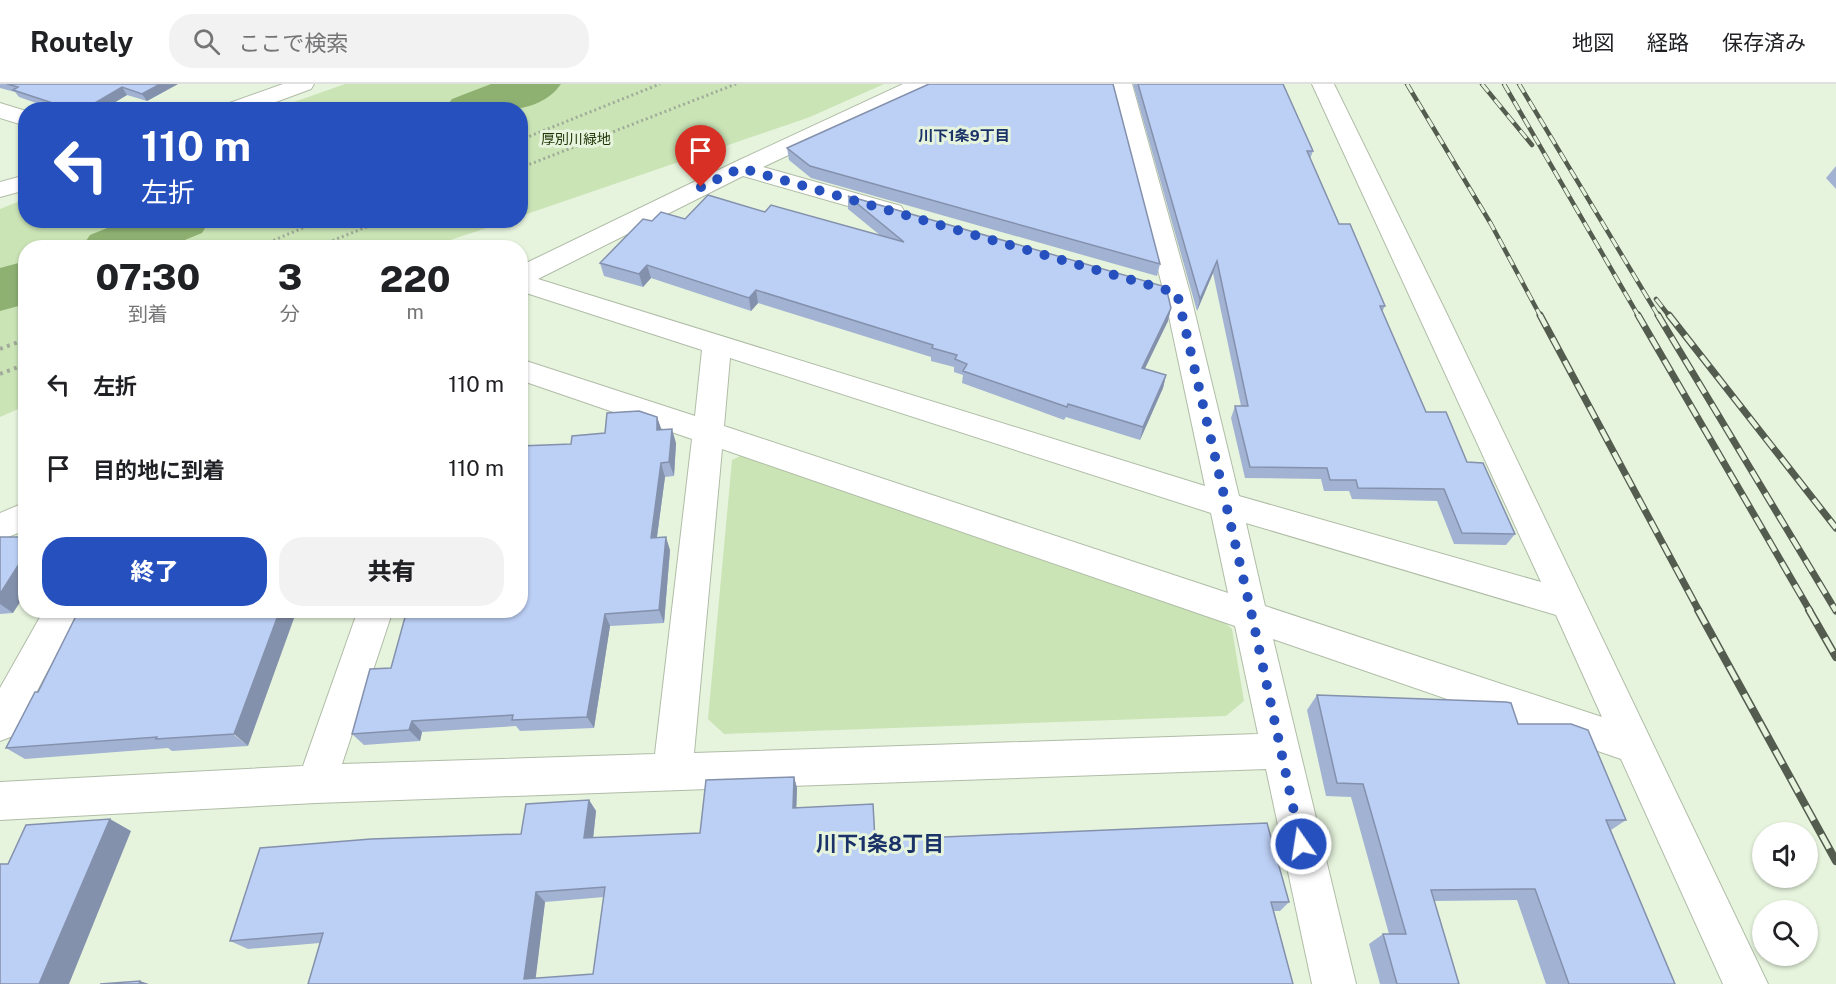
<!DOCTYPE html>
<html lang="ja">
<head>
<meta charset="utf-8">
<style>
	body { margin:0; font-family:"Public Sans","Noto Sans JP",sans-serif; background:#f2f2f2; color:#202124; height:100vh; display:flex; flex-direction:column; font-size:22px; white-space:nowrap }
	* { box-sizing:border-box; margin:0 }
	p { font-size:20px; color:#757577 }
	.icon { flex:none; width:33px; height:33px; fill:none; stroke:currentColor; stroke-width:2; stroke-linecap:round; stroke-linejoin:round }
	.map { position:relative; flex:1; overflow:hidden }
	.panel { position:absolute; left:18px; top:156px; width:510px; height:378px; display:flex; flex-direction:column; background:#fff; border-radius:24px; box-shadow:0 2px 4px #0004 }
	.panel>* { flex:none }
	.guide { position:absolute; left:18px; top:18px; width:510px; height:126px; border-radius:24px; box-shadow:0 2px 4px #0004; background:#2550be; color:#fff; overflow:hidden }
	.controls { position:absolute; left:1752px; top:738px; display:grid; gap:12px }
	.controls a { display:grid; place-items:center; width:66px; height:66px; border-radius:50%; background:#fff; box-shadow:0 2px 4px #0004; font-size:30px }
	.pin { position:absolute; display:grid; place-items:center; width:51px; height:51px; color:#fff; margin:-62px -26px; border-radius:50% 50% 50% 0; rotate:-45deg; box-shadow:0 0 6px #0007 }
	.pin .icon { rotate:45deg }
	.me { position:absolute; width:66px; margin:-33px; rotate:347deg; stroke-linejoin:round; filter:drop-shadow(0 0 4px #0008) }
	.turn { display:flex; align-items:center; gap:21px; height:126px; padding:0 24px; font-size:27px }
	.turn .icon { width:78px; height:78px; stroke-width:2.5 }
	.turn b { display:block; font-size:42px; line-height:51px }
	.eta { display:flex; justify-content:space-evenly; align-items:center; height:102px; text-align:center }
	.eta b { font-size:36px; font-weight:800; line-height:42px }
	.action { display:flex; gap:12px; margin-top:auto; padding:12px 24px }
	.action a { flex:1; height:69px; border-radius:24px; background:#2550be; color:#fff; font-size:24px; font-weight:800; line-height:69px; text-align:center }
	.action a+a { background:#f2f2f2; color:#202124 }
	ul { padding:0; list-style:none }
	li { display:flex; align-items:center; gap:18px; height:84px; padding:0 24px }
	li div { flex:1 }
	li b { display:block; font-size:22px }
	li em { font-style:normal }
	header { display:flex; align-items:center; gap:36px; box-sizing:border-box; height:84px; padding:0 30px; background:#fff; border-bottom:2px solid #e0e0e0 }
	header strong { font-size:28px }
	nav { display:flex; gap:33px; margin-inline-start:auto; font-size:21px }
	.search { width:420px; height:54px; background:#f2f2f2; display:flex; align-items:center; gap:15px; box-sizing:border-box; padding:0 21px; border-radius:24px; color:#757577; font-size:22px }
	.map>svg:first-child { display:block }
	.green { fill:#cae4b6 }
	.lines { fill:none; stroke-linecap:round; stroke-linejoin:round }
	.river { fill:#8eb172; fill-rule:evenodd }
	.street-casing { stroke:#b0bca7; stroke-width:2 }
	.path-far1 { stroke:#a0ab99; stroke-width:3; stroke-dasharray:2 3; stroke-linecap:butt }
	.path { stroke:#a0ab99; stroke-width:4; stroke-dasharray:3 4.5; stroke-linecap:butt }
	.street { fill:#fff; fill-rule:evenodd }
	.rail-far2-casing { stroke:#545c4f; stroke-width:4.5 }
	.rail-far1-casing { stroke:#545c4f; stroke-width:7 }
	.rail-casing { stroke:#545c4f; stroke-width:8 }
	.rail-far2 { stroke:#e6f4dd; stroke-width:3; stroke-dasharray:10; stroke-linecap:butt }
	.rail-far1 { stroke:#e6f4dd; stroke-width:4.5; stroke-dasharray:13; stroke-linecap:butt }
	.rail { stroke:#e6f4dd; stroke-width:5; stroke-dasharray:16; stroke-linecap:butt }
	.wall { fill:#a2b2d3; fill-rule:evenodd }
	.shaded-wall { fill:#8491ac }
	.building { fill:#bccff5; stroke:#8491ac; stroke-width:1.5; fill-rule:evenodd }
	.route { stroke:#2550be; stroke-width:10; stroke-dasharray:0 18 }
	.labels { text-anchor:middle; dominant-baseline:central; stroke-width:6; stroke-linejoin:round; paint-order:stroke }
	.far-park-label { font-size:14px; fill:#1d3304; stroke:#e6f4dd }
	.far-neighbourhood-label { font-size:15px; font-weight:bold; fill:#1a3268; stroke:#e6f4dd }
	.near-neighbourhood-label { font-size:21px; font-weight:bold; fill:#1a3268; stroke:#e6f4dd }
</style>
</head>
<body>
<header>
<strong>Routely</strong>
<div class="search"><svg class="icon" aria-label="search" viewBox="0 0 24 24"><circle cx="10" cy="10" r="6"/><path d="M15 15l6 6"/></svg>ここで検索</div>
<nav><a>地図</a><a>経路</a><a>保存済み</a></nav>
</header>
<div class="map">
<svg width="1836" height="900" viewBox="0 0 1836 900">
	<rect width="100%" height="100%" fill="#e6f4dd"/>
	<!-- green -->
	<path class="green" d="M 345,0 L 884,0 L 810,33 L 521,132 L 520,26 L 274,25 Z
		M 25,115 L 26,136 L 508,137 L 429,163 L 26,164 L 25,322 L 0,333 L 0,125 Z
		M 748,368 L 1214,529 L 1232,545 L 1244,617 L 1226,632 L 724,650 L 708,635 L 732,376 Z"/>
	<g class="lines">
		<!-- river -->
		<path class="river" d="M 491,0 L 561,0 C 537,35 481,26 444,26 L 452,15 Z
			M 127,136 L 210,136 L 202,149 L 165,164 L 81,164 L 90,151 Z
			M 26,177 L 26,220 L 0,227 L 0,184 Z"/>
		<!-- street casing -->
		<g class="street-casing">
			<path id="street" d="M 283,0 L 314,0 L 311,5 L 254,26 L 221,26 L 224,21 Z
				M 903,0 L 932,0 L 929,5 L 763,83 L 901,122 L 904,127 L 901,132 L 892,135 L 883,132 L 743,92 L 538,195 L 1205,402 L 1164,209 L 1110,0 L 1132,0 L 1190,209 L 1239,412 L 1541,498 L 1312,0 L 1334,0 L 1444,224 L 1768,900 L 1723,900 L 1621,675 L 1273,555 L 1356,900 L 1312,900 L 1266,685 L 316,719 L 0,736 L 0,698 L 303,682 L 358,526 L 393,526 L 342,680 L 655,670 L 692,355 L 520,296 L 520,275 L 695,332 L 702,266 L 520,207 L 520,182 L 733,79 ZM 730,274 L 1211,429 L 1228,509 L 724,342 ZM 722,365 L 1235,542 L 1258,650 L 694,669 ZM 1246,439 L 1556,531 L 1602,633 L 1265,522 Z
				M 0,19 L 26,27 L 26,42 L 0,34 Z
				M 26,91 L 26,106 L 0,113 L 0,98 Z
				M 26,418 L 26,446 L 0,456 L 0,429 Z
				M 44,526 L 80,526 L 13,652 L 0,657 L 0,604 Z"/>
		</g>
		<!-- path-far1 -->
		<path class="path-far1" d="M 520,56 L 660,0
			M 520,84 L 736,0
			M 255,164 L 322,136
			M 314,164 L 384,136"/>
		<!-- path -->
		<path class="path" d="M 0,265 L 26,255
			M 0,290 L 26,280"/>
		<!-- street -->
		<use href="#street" class="street"/>
		<!-- rail-far2 casing -->
		<g class="rail-far2-casing">
			<path id="rail-far2" d="M 1407,0 L 1491,140 L 1541,233
				M 1482,0 L 1532,61
				M 1504,0 L 1639,233
				M 1519,0 L 1659,233
				M 1656,215 L 1670,233"/>
		</g>
		<!-- rail-far1 casing -->
		<g class="rail-far1-casing">
			<path id="rail-far1" d="M 1540,231 L 1699,527
				M 1638,231 L 1810,527
				M 1658,231 L 1836,527
				M 1669,231 L 1836,444"/>
		</g>
		<!-- rail casing -->
		<g class="rail-casing">
			<path id="rail" d="M 1698,526 L 1836,777
				M 1809,526 L 1836,573"/>
		</g>
		<!-- rail-far2 -->
		<use href="#rail-far2" class="rail-far2"/>
		<!-- rail-far1 -->
		<use href="#rail-far1" class="rail-far1"/>
		<!-- rail -->
		<use href="#rail" class="rail"/>
	</g>
	<!-- wall -->
	<path class="wall" d="M 0,0 L 178,0 L 147,17 L 127,11 L 102,26 L 56,26 L 19,13 L 15,8 L 0,4 Z
		M 1133,0 L 1283,0 L 1313,67 L 1310,75 L 1339,140 L 1385,222 L 1382,228 L 1426,328 L 1467,378 L 1515,450 L 1506,461 L 1454,460 L 1437,417 L 1352,415 L 1349,407 L 1324,407 L 1321,395 L 1245,394 L 1231,334 L 1235,322 L 1241,322 L 1213,189 L 1197,227 Z
		M 787,64 L 1160,180 L 1157,192 L 811,94 L 789,76 Z
		M 1836,82 L 1836,105 L 1826,94 Z
		M 848,112 L 1171,224 L 1168,237 L 1144,285 L 1166,291 L 1163,304 L 1140,356 L 1066,333 L 1064,336 L 962,299 L 963,291 L 954,288 L 954,283 L 931,277 L 931,273 L 758,219 L 751,227 L 651,194 L 643,203 L 604,192 L 600,179 L 652,137 L 765,128 L 881,152 L 848,125 Z
		M 657,333 L 661,346 L 676,359 L 674,392 L 665,393 L 657,453 L 670,466 L 664,539 L 610,542 L 594,644 L 520,647 L 516,642 L 422,648 L 420,657 L 364,661 L 352,650 L 391,584 L 571,360 Z
		M 0,453 L 13,529 L 0,530 Z
		M 79,526 L 248,662 L 172,667 L 168,664 L 25,675 L 6,664 L 38,608 Z
		M 1317,611 L 1518,640 L 1626,736 L 1611,746 L 1675,900 L 1546,900 L 1517,816 L 1434,817 L 1459,900 L 1380,900 L 1369,860 L 1383,850 L 1389,850 L 1351,713 L 1326,712 L 1307,626 Z
		M 794,693 L 797,704 L 796,724 L 874,731 L 875,756 L 1289,818 L 1280,827 L 1274,827 L 1293,900 L 308,900 L 320,859 L 248,865 L 230,857 L 521,750 L 589,716 L 596,727 L 593,754 L 700,749 ZM 604,813 L 593,890 L 535,895 L 545,818 Z"/>
	<!-- shaded-wall -->
	<path class="shaded-wall" d="M 160,0 L 178,0 L 147,17 L 142,10 Z
		M 122,3 L 127,11 L 102,26 L 83,26 Z
		M 1217,177 L 1213,189 L 1197,227 L 1200,215 Z
		M 647,181 L 651,194 L 643,203 L 639,190 Z
		M 756,206 L 758,219 L 751,227 L 749,214 Z
		M 1171,224 L 1168,237 L 1139,297 L 1142,284 Z
		M 1166,291 L 1163,304 L 1140,356 L 1143,343 Z
		M 657,333 L 662,347 L 657,346 Z
		M 672,345 L 676,359 L 674,392 L 669,378 Z
		M 661,379 L 665,393 L 655,467 L 651,454 Z
		M 666,453 L 670,466 L 664,539 L 659,526 Z
		M 26,469 L 26,509 L 13,529 L 0,520 L 0,510 Z
		M 280,526 L 297,526 L 248,662 L 234,650 Z
		M 605,530 L 610,542 L 594,644 L 587,633 Z
		M 412,637 L 422,648 L 420,657 L 409,646 Z
		M 794,693 L 797,704 L 796,735 L 793,724 Z
		M 589,716 L 596,727 L 592,765 L 584,754 Z
		M 110,735 L 131,747 L 69,900 L 39,900 Z
		M 536,808 L 545,818 L 535,900 L 524,895 Z
		M 140,897 L 149,900 L 139,900 Z"/>
	<!-- building -->
	<path class="building" d="M 7,0 L 160,0 L 142,10 L 122,3 L 83,26 L 74,26 L 13,6 L 18,3 Z
		M 929,0 L 1113,0 L 1160,180 L 810,82 L 787,64 Z
		M 1138,0 L 1283,0 L 1313,67 L 1307,67 L 1339,140 L 1350,140 L 1385,222 L 1380,222 L 1426,328 L 1446,328 L 1467,378 L 1483,379 L 1515,450 L 1462,449 L 1444,405 L 1358,404 L 1356,396 L 1330,396 L 1327,384 L 1250,383 L 1235,322 L 1248,322 L 1217,177 L 1200,215 Z
		M 708,111 L 765,128 L 771,121 L 904,158 L 848,112 L 1166,203 L 1171,224 L 1142,284 L 1166,291 L 1143,343 L 1068,320 L 1067,323 L 963,287 L 967,280 L 955,275 L 957,271 L 932,264 L 933,261 L 756,206 L 749,214 L 647,181 L 639,190 L 600,179 L 643,135 L 652,137 L 661,128 L 685,135 Z
		M 639,327 L 657,333 L 657,346 L 672,345 L 669,378 L 661,379 L 651,454 L 666,453 L 659,526 L 605,530 L 587,633 L 512,636 L 513,631 L 412,637 L 409,646 L 352,650 L 370,585 L 391,584 L 407,526 L 520,526 L 520,362 L 571,360 L 572,352 L 605,349 L 607,329 Z
		M 0,453 L 26,453 L 26,469 L 0,510 Z
		M 79,526 L 280,526 L 234,650 L 156,655 L 157,653 L 6,664 L 35,608 L 38,608 Z
		M 1317,611 L 1506,618 L 1511,619 L 1518,640 L 1571,640 L 1588,646 L 1626,736 L 1606,736 L 1675,900 L 1569,900 L 1535,805 L 1431,806 L 1459,900 L 1397,900 L 1383,850 L 1406,850 L 1363,700 L 1337,699 Z
		M 794,693 L 793,724 L 873,720 L 875,756 L 1267,739 L 1289,818 L 1271,818 L 1293,900 L 308,900 L 323,849 L 230,857 L 260,764 L 371,755 L 521,750 L 526,720 L 589,716 L 584,754 L 700,749 L 706,696 ZM 605,803 L 593,890 L 524,895 L 536,808 Z
		M 110,735 L 39,900 L 0,900 L 0,780 L 8,780 L 26,741 Z
		M 140,897 L 139,900 L 100,900 Z"/>
	<g class="lines">
		<!-- route -->
		<path class="route" d="M 701,103 L 741,84 L 1177,209 L 1252,532 L 1301,760"/>
	</g>
	<g class="labels">
		<!-- far-park labels -->
		<g class="far-park-label">
			<text x="576" y="55">厚別川緑地</text>
		</g>
		<!-- far-neighbourhood labels -->
		<g class="far-neighbourhood-label">
			<text x="964" y="51">川下1条9丁目</text>
		</g>
		<!-- near-neighbourhood labels -->
		<g class="near-neighbourhood-label">
			<text x="880" y="759">川下1条8丁目</text>
		</g>
	</g>
</svg>
<div class="controls">
<a><svg class="icon" aria-label="sound" viewBox="0 0 24 24"><path d="M4 9h4l5-4v14l-5-4H4zM17 9q2 3 0 6"/></svg></a>
<a><svg class="icon" aria-label="search" viewBox="0 0 24 24"><circle cx="10" cy="10" r="6"/><path d="M15 15l6 6"/></svg></a>
</div>
<div class="pin" style="left:701px;top:103px;background:#d93025"><svg class="icon" aria-label="arrive" viewBox="0 0 24 24"><path d="M6 21V4h12l-3 4 3 4H6"/></svg></div>
<svg class="me" style="left:1301px;top:760px" viewBox="-20 -20 40 40"><circle r="17" fill="#2550be" stroke="#fff" stroke-width="3"/><path d="M0-11L8 9 0 5-8 9z" fill="#fff"/></svg>
<div class="guide">
<div class="turn"><svg class="icon" aria-label="left" viewBox="0 0 24 24"><path d="M17 20v-9H6M10 6l-5 5 5 5"/></svg><div><b>110 m</b>左折</div></div>
</div>
<section class="panel">
<div class="eta">
<div><b>07:30</b><p>到着</p></div>
<div><b>3</b><p>分</p></div>
<div><b>220</b><p>m</p></div>
</div>
<ul>
<li><svg class="icon" aria-label="left" viewBox="0 0 24 24"><path d="M17 20v-9H6M10 6l-5 5 5 5"/></svg><div><b>左折</b></div><em>110 m</em></li>
<li><svg class="icon" aria-label="arrive" viewBox="0 0 24 24"><path d="M6 21V4h12l-3 4 3 4H6"/></svg><div><b>目的地に到着</b></div><em>110 m</em></li>
</ul>
<div class="action"><a>終了</a><a>共有</a></div>
</section>
</div>
</body>
</html>
